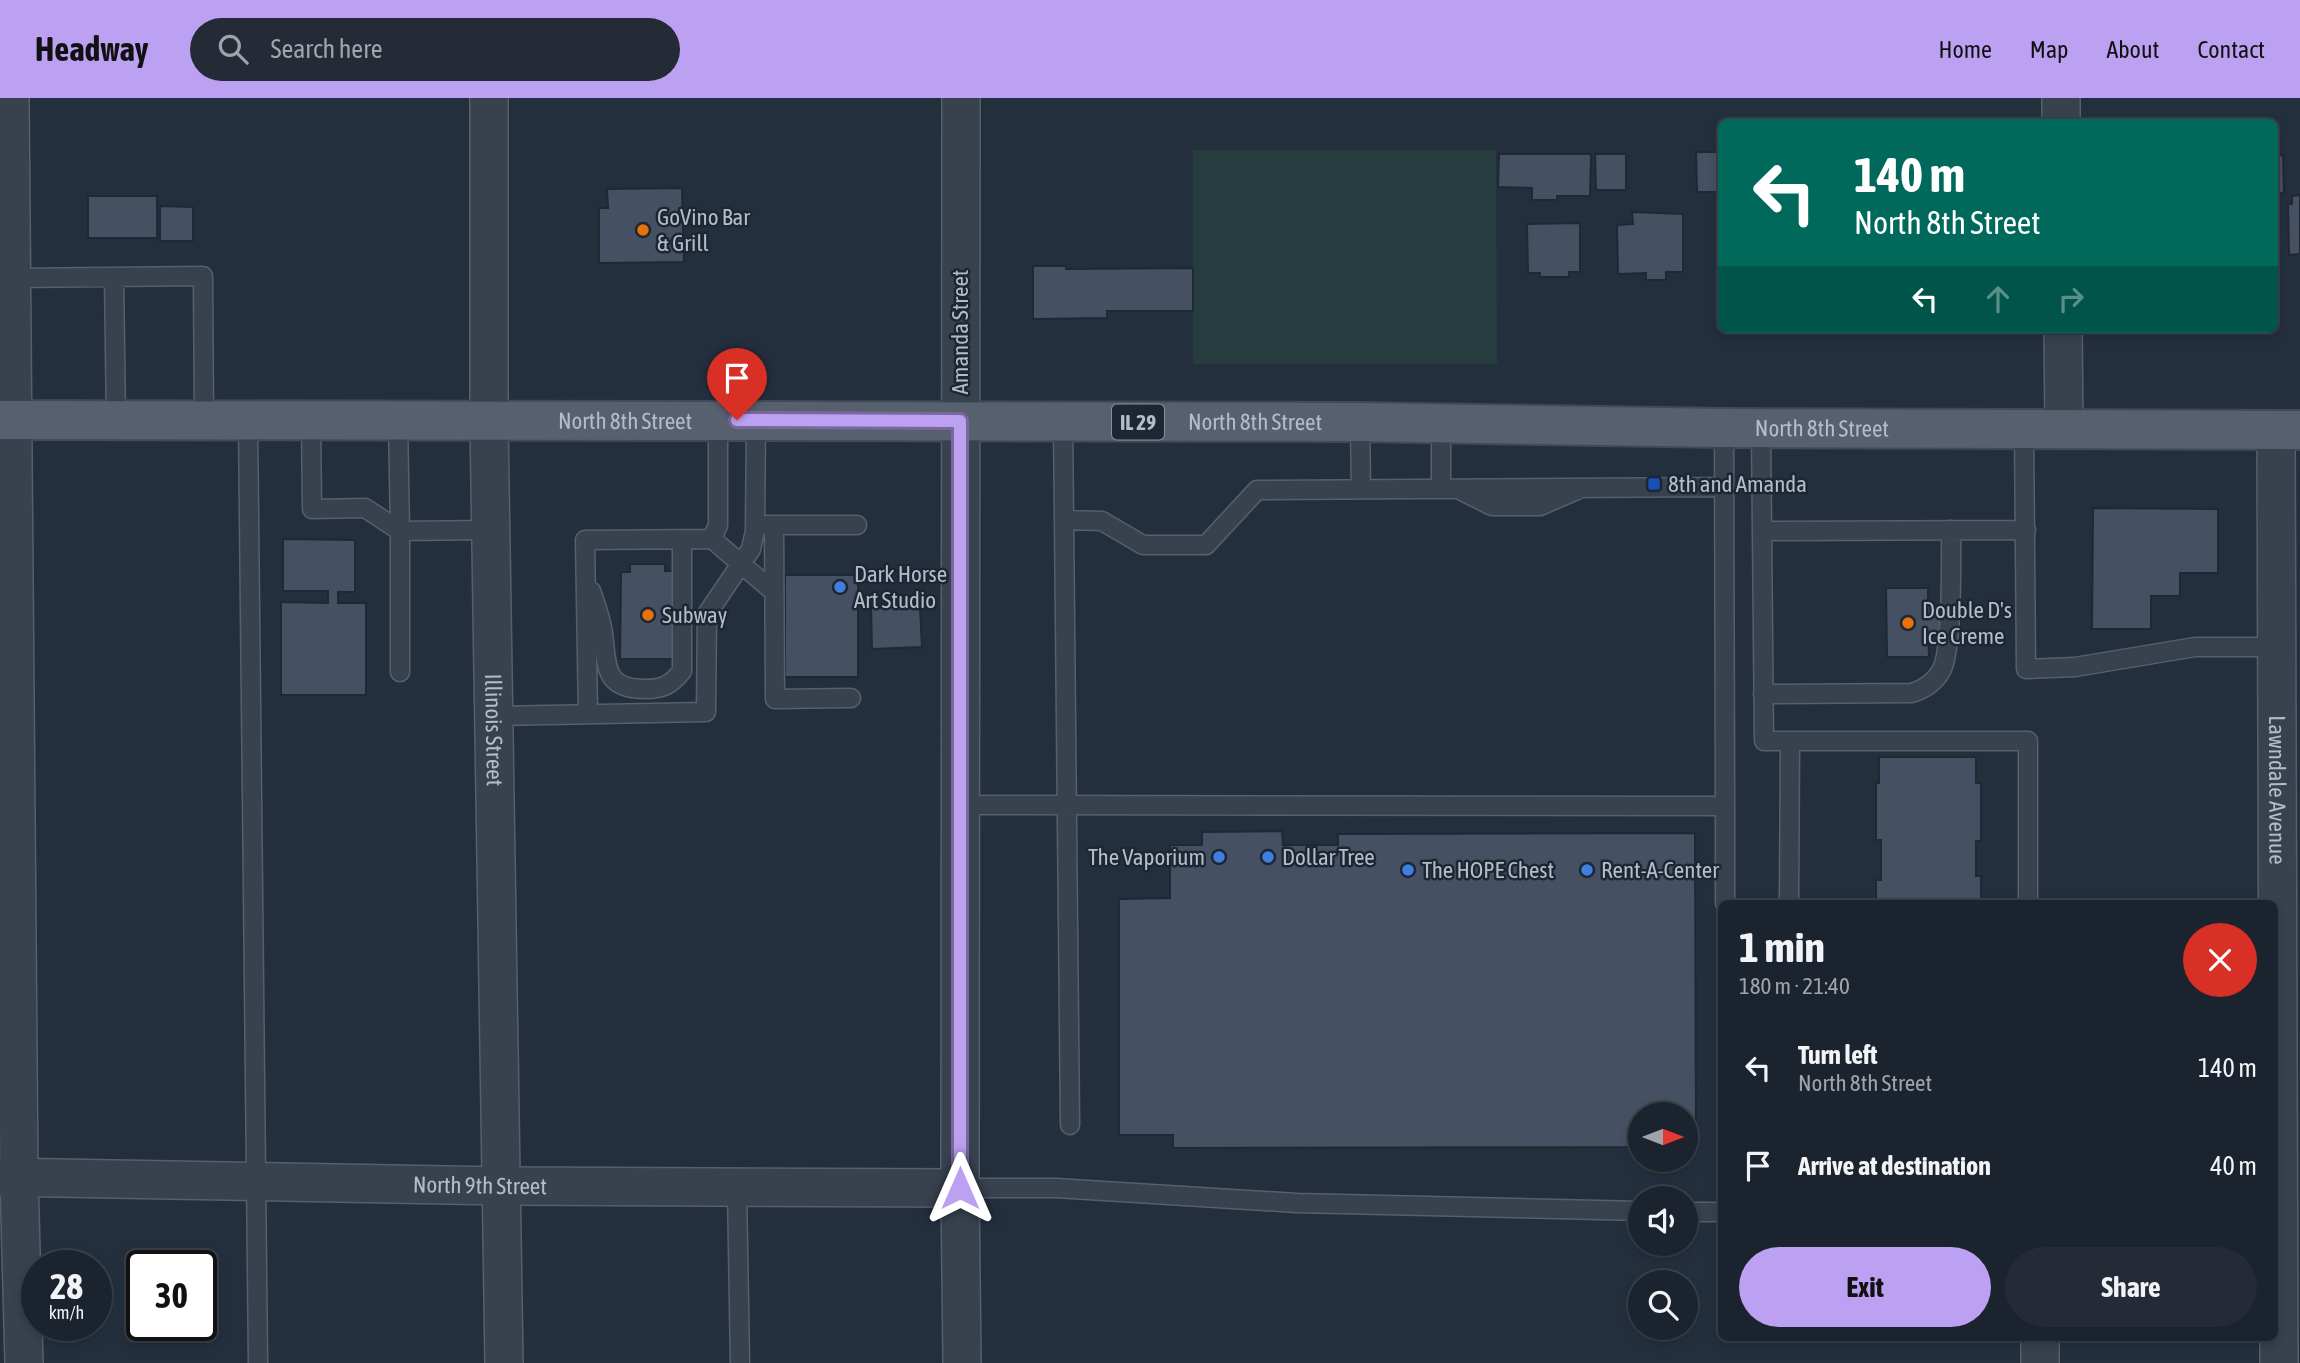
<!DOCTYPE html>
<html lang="en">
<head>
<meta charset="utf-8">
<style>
	body { margin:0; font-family:"Asap Condensed",sans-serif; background:#242b36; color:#f1f3f6; height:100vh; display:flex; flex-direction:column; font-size:26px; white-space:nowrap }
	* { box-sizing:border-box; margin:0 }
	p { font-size:23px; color:#a0a4aa }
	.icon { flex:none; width:38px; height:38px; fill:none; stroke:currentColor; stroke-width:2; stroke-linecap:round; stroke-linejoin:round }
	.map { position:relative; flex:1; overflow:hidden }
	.panel { position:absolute; left:1718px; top:802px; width:560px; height:441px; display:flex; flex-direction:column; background:#1b232e; border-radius:10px; box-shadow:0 4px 10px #0003,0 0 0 2px #39404a }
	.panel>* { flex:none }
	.top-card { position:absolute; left:1718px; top:21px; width:560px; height:214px; border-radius:10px; box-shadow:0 4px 10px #0003,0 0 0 2px #39404a; background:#00695c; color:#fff; overflow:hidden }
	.needle { width:46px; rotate:90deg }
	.fabs { position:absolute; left:1628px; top:1004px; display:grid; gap:14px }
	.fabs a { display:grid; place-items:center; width:70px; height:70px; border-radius:50%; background:#1b232e; box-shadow:0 4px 10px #0003,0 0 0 2px #39404a; font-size:35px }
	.speed { position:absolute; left:21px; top:1152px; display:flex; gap:14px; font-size:35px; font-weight:700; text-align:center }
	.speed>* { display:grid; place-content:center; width:91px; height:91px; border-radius:50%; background:#1b232e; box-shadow:0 4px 10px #0003,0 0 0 2px #39404a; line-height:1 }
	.speed small { font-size:18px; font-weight:400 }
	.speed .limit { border:4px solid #111; border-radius:10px; background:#fff; color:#111 }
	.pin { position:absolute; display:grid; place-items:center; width:60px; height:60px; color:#fff; margin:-72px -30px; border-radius:50% 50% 50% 0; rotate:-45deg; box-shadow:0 0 7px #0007 }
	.pin .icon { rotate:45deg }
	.me { position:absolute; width:77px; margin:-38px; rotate:0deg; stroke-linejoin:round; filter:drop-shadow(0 0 5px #0008) }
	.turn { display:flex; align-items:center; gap:24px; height:147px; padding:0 21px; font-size:32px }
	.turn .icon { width:91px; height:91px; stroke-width:2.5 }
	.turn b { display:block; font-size:49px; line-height:60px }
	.lanes { display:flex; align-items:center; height:66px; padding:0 21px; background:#0003; justify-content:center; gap:35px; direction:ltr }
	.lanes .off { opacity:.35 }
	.round { display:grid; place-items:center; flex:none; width:74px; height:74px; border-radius:37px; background:#242b36 }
	.head { display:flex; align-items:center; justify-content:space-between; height:119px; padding:0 21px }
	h1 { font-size:42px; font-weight:700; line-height:52px }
	.button { display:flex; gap:14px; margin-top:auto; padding:14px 21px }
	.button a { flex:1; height:80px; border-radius:42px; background:#bca0f2; color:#111; font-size:28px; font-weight:700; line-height:80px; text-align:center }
	.button a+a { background:#242b36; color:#f1f3f6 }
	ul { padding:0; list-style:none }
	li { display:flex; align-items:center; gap:21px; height:98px; padding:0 21px }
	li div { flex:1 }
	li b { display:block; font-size:26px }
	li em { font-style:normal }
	header { display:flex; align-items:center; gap:42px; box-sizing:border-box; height:98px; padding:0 35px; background:#bca0f2; color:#111 }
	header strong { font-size:33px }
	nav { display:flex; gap:38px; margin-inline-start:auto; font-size:24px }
	.search { width:490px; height:63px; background:#242b36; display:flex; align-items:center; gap:18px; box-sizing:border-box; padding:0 24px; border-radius:38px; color:#a0a4aa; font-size:26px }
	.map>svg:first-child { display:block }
	.green { fill:#263c3f }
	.building { fill:#455162; stroke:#1f2835; stroke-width:2 }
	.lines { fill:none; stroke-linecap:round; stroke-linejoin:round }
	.lane-casing { stroke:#565f6c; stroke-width:21 }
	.street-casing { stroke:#565f6c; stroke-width:40 }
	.primary-casing { stroke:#414a57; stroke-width:42 }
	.lane { stroke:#38414e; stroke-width:18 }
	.street { stroke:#38414e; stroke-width:37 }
	.primary { stroke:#56606e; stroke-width:38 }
	.route-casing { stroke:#7a689d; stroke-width:18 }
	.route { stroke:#bca0f2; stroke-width:12 }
	.food-dot { fill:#e8710a; stroke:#1d2633; stroke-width:2.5 }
	.transit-dot { fill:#1a4fb4; stroke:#1d2633; stroke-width:2.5 }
	.shop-dot { fill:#3f7fe0; stroke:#1d2633; stroke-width:2.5 }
	.labels { text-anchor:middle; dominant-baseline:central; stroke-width:5; stroke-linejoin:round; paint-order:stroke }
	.shield { fill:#1d2633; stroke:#878f9c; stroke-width:2 }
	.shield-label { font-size:21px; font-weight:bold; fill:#b4bcc9 }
	.poi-label { font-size:23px; fill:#b4bcc9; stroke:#1d2633; text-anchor:start }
	.street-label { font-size:23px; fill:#b4bcc9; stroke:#1d2633 }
</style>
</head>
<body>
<header>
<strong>Headway</strong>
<div class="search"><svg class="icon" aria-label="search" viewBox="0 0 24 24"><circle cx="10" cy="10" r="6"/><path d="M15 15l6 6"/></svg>Search here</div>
<nav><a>Home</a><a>Map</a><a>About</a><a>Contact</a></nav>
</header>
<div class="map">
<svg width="2300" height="1265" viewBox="0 0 2300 1265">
	<rect width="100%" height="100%" fill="#242f3e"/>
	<!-- green -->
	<path class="green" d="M 1193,52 L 1496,52 L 1497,266 L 1193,266 Z"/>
	<!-- building -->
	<path class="building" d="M 1696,54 L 1722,54 L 1722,94 L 1697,94 Z
		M 1499,56 L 1591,56 L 1590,98 L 1557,98 L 1557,102 L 1532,102 L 1532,90 L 1498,89 Z
		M 1595,56 L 1626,56 L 1626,92 L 1596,92 Z
		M 2283,57 L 2284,95 L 2275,96 L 2275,58 Z
		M 682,90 L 684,164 L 599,165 L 599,110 L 608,110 L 607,91 Z
		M 2300,97 L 2300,156 L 2289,157 L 2288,106 L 2292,106 L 2292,98 Z
		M 88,98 L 157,98 L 157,140 L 88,140 Z
		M 160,108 L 193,109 L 193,143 L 160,143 Z
		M 1632,114 L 1683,116 L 1683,174 L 1666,174 L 1666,182 L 1646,182 L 1646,175 L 1618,176 L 1617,127 L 1633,126 Z
		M 1580,125 L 1580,174 L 1569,174 L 1569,179 L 1540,179 L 1540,175 L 1528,175 L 1527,126 Z
		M 1033,168 L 1066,168 L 1066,171 L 1193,170 L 1193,213 L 1107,213 L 1107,220 L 1033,221 Z
		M 2093,410 L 2218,411 L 2218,475 L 2180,475 L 2180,498 L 2151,498 L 2151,531 L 2092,531 Z
		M 283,441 L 355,442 L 355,494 L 338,494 L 338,505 L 366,505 L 366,597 L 281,597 L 281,504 L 328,505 L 328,493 L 283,493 Z
		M 630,466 L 665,466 L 665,473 L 674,473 L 673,561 L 620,561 L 621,474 L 630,474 Z
		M 785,477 L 858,477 L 858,579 L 785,579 Z
		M 1886,490 L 1928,490 L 1928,508 L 1960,508 L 1960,534 L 1928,534 L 1929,559 L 1887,559 Z
		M 912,506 L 912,511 L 920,510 L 922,549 L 872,551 L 871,507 Z
		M 1879,659 L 1976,659 L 1976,685 L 1981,685 L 1981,743 L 1976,743 L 1976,778 L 1981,778 L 1981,805 L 1876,805 L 1876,782 L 1881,782 L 1881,742 L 1876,742 L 1876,685 L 1879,685 Z
		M 1282,733 L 1283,747 L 1338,747 L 1338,736 L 1695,735 L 1696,1048 L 1685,1048 L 1685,1017 L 1640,1017 L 1640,1049 L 1173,1050 L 1173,1037 L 1119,1037 L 1119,801 L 1170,800 L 1170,747 L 1202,747 L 1202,734 Z"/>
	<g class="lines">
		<!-- lane casing -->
		<g class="lane-casing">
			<path id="lane" d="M 114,179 L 116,322
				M 12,180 L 203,178 L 204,323
				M 248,323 L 258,1265
				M 311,323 L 312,411 L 365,410 L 400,433
				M 398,323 L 400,433
				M 1063,324 L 1064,422
				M 1360,324 L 1361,391
				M 1441,324 L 1441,391
				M 1761,330 L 1764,643 L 2028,643 L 2028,805
				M 2024,331 L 2026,571 L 2075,569 L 2195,549 L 2278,549
				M 1462,393 L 1492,408 L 1540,408 L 1577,392
				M 766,427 L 857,427
				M 774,427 L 775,601 L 851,600
				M 1762,433 L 2026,432
				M 712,441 L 718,427 L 718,322
				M 591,493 C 596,507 601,520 603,535 C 607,567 603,591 645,591 C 663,591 671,587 682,573 L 682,442
				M 400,574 L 400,433 L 490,432
				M 1763,596 L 1912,595 C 1925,591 1934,585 1941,573 C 1953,552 1951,459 1951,432
				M 588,616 L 585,442 L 712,441 L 774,494
				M 494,618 L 706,614 L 707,516 L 751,451 L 755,433 L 756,322
				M 960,707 L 1725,708 L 1724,330
				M 1725,805 L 1725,708
				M 1789,805 L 1790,643
				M 1070,1027 L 1064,422 L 1102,423 L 1143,447 L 1206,447 L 1257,392 L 1724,389
				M 737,1089 L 740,1265
				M 960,1090 L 1056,1090 L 1297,1105 L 1640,1113
				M 1685,1114 L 1722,1114"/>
		</g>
		<!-- street casing -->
		<g class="street-casing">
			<g id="street">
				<path d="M 10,0 L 19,1079 L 24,1265"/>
				<path id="s1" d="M 489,0 L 489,323 L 504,1265"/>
				<path d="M 961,0 L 960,1090 L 962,1265"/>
				<path d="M 2061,0 L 2061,24"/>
				<path d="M 2063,231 L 2064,331"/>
				<path id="s2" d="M 2276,332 L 2279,1265"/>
				<path id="s3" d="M 0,1079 L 503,1088 L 960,1090"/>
				<path d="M 2040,1239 L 2040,1265"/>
			</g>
		</g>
		<!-- primary casing -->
		<g class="primary-casing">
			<g id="primary">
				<path id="s4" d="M 0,322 L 1360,324 L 1724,330 L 2300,332"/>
			</g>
		</g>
		<!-- lane -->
		<use href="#lane" class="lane"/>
		<!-- street -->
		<use href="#street" class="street"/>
		<!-- primary -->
		<use href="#primary" class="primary"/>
	</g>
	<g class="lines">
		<!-- route casing -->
		<g class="route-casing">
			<path id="route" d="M 737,322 L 960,323 L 960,1090"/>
		</g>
		<!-- route -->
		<use href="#route" class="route"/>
	</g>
	<!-- markers -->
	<g class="food-dot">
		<circle cx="643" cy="132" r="7"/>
		<circle cx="648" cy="517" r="7"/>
		<circle cx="1908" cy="525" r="7"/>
	</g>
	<rect class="transit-dot" x="1647" y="379" width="14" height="14" rx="3.5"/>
	<g class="shop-dot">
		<circle cx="840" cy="489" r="7"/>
		<circle cx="1219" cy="759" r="7"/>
		<circle cx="1268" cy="759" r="7"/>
		<circle cx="1408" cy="772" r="7"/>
		<circle cx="1587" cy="772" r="7"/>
	</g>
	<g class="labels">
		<!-- shield labels -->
		<rect class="shield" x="1112" y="306.5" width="52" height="35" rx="5"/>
		<g class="shield-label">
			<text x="1138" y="324">IL 29</text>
		</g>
		<!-- poi labels -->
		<g class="poi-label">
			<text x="657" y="119">GoVino Bar<tspan x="657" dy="26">&amp; Grill</tspan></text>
			<text x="1668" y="386">8th and Amanda</text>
			<text x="854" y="476">Dark Horse<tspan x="854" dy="26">Art Studio</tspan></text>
			<text x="1922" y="512">Double D's<tspan x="1922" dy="26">Ice Creme</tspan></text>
			<text x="662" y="517">Subway</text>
			<text x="1205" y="759" text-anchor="end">The Vaporium</text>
			<text x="1282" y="759">Dollar Tree</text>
			<text x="1422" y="772">The HOPE Chest</text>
			<text x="1601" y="772">Rent-A-Center</text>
		</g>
		<!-- street labels -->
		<g class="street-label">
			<text transform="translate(960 234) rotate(-90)">Amanda Street</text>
			<text stroke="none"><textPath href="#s4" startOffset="625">North 8th Street</textPath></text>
			<text stroke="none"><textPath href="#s4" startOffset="1255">North 8th Street</textPath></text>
			<text stroke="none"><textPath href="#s4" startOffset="1822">North 8th Street</textPath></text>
			<text stroke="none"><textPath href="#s1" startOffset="632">Illinois Street</textPath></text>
			<text stroke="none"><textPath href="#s2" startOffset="360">Lawndale Avenue</textPath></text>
			<text stroke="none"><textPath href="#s3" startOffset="480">North 9th Street</textPath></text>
		</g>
	</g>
</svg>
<div class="fabs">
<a><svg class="needle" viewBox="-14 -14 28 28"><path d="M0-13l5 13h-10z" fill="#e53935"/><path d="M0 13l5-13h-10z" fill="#a0a4aa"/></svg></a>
<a><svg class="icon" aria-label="sound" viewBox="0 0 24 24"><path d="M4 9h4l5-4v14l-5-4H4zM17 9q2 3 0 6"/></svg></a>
<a><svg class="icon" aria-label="search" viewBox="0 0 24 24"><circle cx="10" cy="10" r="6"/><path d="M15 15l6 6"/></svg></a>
</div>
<div class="speed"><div>28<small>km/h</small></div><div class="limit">30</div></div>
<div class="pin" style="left:737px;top:322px;background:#d93025"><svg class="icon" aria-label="arrive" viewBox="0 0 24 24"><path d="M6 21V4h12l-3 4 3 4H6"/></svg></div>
<svg class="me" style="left:960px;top:1090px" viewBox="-20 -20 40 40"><path d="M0-17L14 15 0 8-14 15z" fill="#bca0f2" stroke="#fff" stroke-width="4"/></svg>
<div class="top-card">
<div class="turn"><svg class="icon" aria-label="left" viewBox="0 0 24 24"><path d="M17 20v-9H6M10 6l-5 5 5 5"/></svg><div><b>140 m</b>North 8th Street</div></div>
<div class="lanes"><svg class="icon" aria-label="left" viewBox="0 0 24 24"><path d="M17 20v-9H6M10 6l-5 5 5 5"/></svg><svg class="icon off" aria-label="ahead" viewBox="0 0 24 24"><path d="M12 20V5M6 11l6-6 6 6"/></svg><svg class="icon off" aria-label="right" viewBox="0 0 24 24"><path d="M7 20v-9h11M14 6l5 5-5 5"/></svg></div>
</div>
<section class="panel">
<div class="head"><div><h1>1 min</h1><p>180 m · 21:40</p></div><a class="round" style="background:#d93025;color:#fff"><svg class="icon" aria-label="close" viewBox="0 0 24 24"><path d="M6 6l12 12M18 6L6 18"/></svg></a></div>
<ul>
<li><svg class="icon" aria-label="left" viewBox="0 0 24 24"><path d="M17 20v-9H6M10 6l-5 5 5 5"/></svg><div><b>Turn left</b><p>North 8th Street</p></div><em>140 m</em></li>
<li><svg class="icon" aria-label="arrive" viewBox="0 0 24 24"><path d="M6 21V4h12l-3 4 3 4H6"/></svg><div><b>Arrive at destination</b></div><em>40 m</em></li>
</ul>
<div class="button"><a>Exit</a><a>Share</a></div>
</section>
</div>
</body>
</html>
